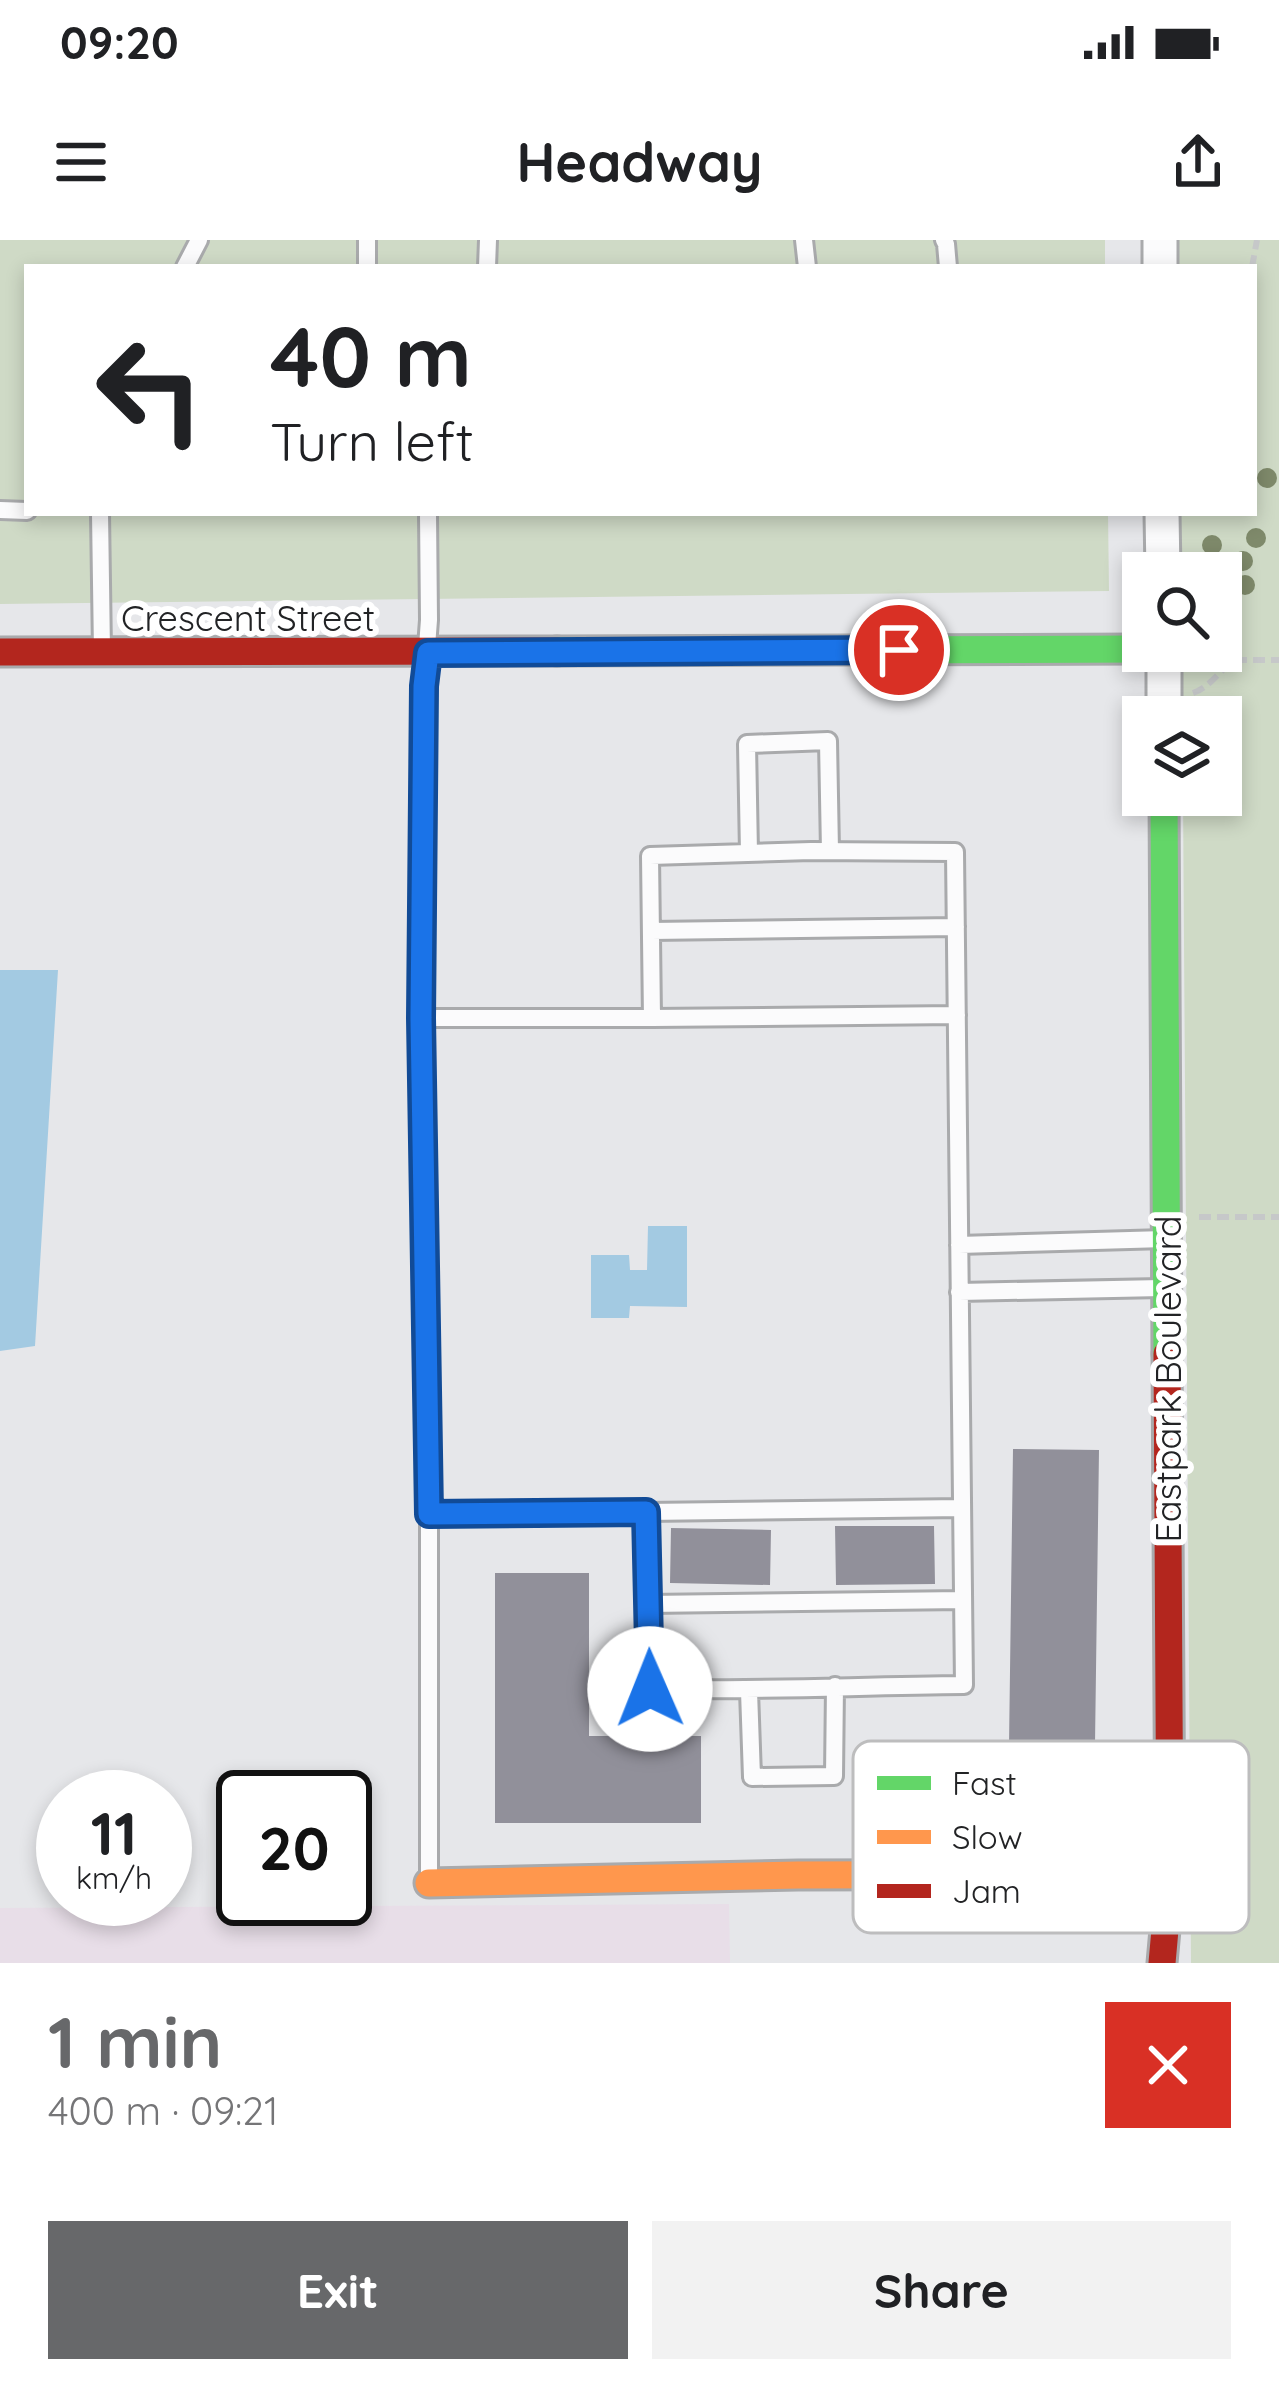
<!DOCTYPE html>
<html lang="en">
<head>
<meta charset="utf-8">
<style>
	body { margin:0; font-family:Quicksand,sans-serif; background:#f2f2f2; color:#202124; height:100vh; display:flex; flex-direction:column; font-size:45px; white-space:nowrap }
	* { box-sizing:border-box; margin:0 }
	p { font-size:39px; color:#757577 }
	.icon { flex:none; width:66px; height:66px; fill:none; stroke:currentColor; stroke-width:2; stroke-linecap:round; stroke-linejoin:round }
	.map { position:relative; height:1723px; overflow:hidden }
	.drawer { display:flex; flex-direction:column; background:#fff; flex:1 }
	.drawer>* { flex:none }
	.banner { position:absolute; left:24px; top:24px; width:1233px; height:252px; border-radius:0px; box-shadow:0 6px 18px #0003; background:#fff; color:#202124; overflow:hidden }
	.buttons { position:absolute; left:1122px; top:312px; display:grid; gap:24px }
	.buttons a { display:grid; place-items:center; width:120px; height:120px; border-radius:0px; background:#fff; box-shadow:0 6px 18px #0003; font-size:60px }
	.speed { position:absolute; left:36px; top:1530px; display:flex; gap:24px; font-size:60px; font-weight:700; text-align:center }
	.speed>* { display:grid; place-content:center; width:156px; height:156px; border-radius:50%; background:#fff; box-shadow:0 6px 18px #0003; line-height:1 }
	.speed small { font-size:30px; font-weight:400 }
	.speed .limit { border:6px solid #111; border-radius:18px; background:#fff; color:#111 }
	.pin { position:absolute; display:grid; place-items:center; width:102px; height:102px; color:#fff; margin:-51px; border:6px solid #fff; border-radius:50%; box-shadow:0 3px 12px #0007 }
	.me { position:absolute; width:132px; margin:-66px; rotate:359deg; stroke-linejoin:round; filter:drop-shadow(0 0 9px #0008) }
	.turn { display:flex; align-items:center; gap:42px; height:252px; padding:0 48px; font-size:54px }
	.turn .icon { width:156px; height:156px; stroke-width:2.5 }
	.turn b { display:block; font-size:84px; line-height:102px }
	.round { display:grid; place-items:center; flex:none; width:126px; height:126px; border-radius:0px; background:#f2f2f2 }
	.headline { display:flex; align-items:center; justify-content:space-between; height:204px; padding:0 48px }
	h1 { font-size:72px; font-weight:700; line-height:90px; color:#67686a }
	.primary-button { display:flex; gap:24px; margin-top:auto; padding:24px 48px }
	.primary-button a { flex:1; height:138px; border-radius:0px; background:#67686a; color:#fff; font-size:48px; font-weight:700; line-height:138px; text-align:center }
	.primary-button a+a { background:#f2f2f2; color:#202124 }
	.status { display:flex; justify-content:space-between; align-items:center; height:84px; padding:0 60px; background:#fff; direction:ltr }
	.status svg { height:33px; fill:currentColor }
	header { display:flex; justify-content:space-between; align-items:center; height:156px; padding:0 48px; background:#fff; font-size:54px; font-weight:700 }
	.map>svg:first-child { display:block }
	.commercial { fill:#e8dee8 }
	.green { fill:#cfdac6 }
	.water { fill:#a3cae2 }
	.building { fill:#91909a }
	.lines { fill:none; stroke-linecap:round; stroke-linejoin:round }
	.lane-casing { stroke:#a9aaac; stroke-width:22 }
	.street-casing { stroke:#a9aaac; stroke-width:39 }
	.fast-casing { stroke:#a9aaac; stroke-width:33 }
	.slow-casing { stroke:#a9aaac; stroke-width:33 }
	.jam-casing { stroke:#a9aaac; stroke-width:33 }
	.path { stroke:#c6c8c9; stroke-width:6; stroke-dasharray:12 6; stroke-linecap:butt }
	.lane { stroke:#fbfbfc; stroke-width:16 }
	.street { stroke:#fbfbfc; stroke-width:33 }
	.fast { stroke:#63d668; stroke-width:27 }
	.slow { stroke:#ff974d; stroke-width:27 }
	.jam { stroke:#b3261e; stroke-width:27 }
	.tree { fill:#7f8a6b }
	.route-casing { stroke:#114b97; stroke-width:30 }
	.route { stroke:#1a73e8; stroke-width:21 }
	.labels { text-anchor:middle; dominant-baseline:central; stroke-width:12; stroke-linejoin:round; paint-order:stroke }
	.street-label { font-size:36px; fill:#222325; stroke:#fff }
	.key { fill:#fff; stroke:#bdbdbe; stroke-width:3 }
	.key-label { font-size:33px; fill:#222325 }
</style>
</head>
<body>
<div class="status"><b>09:20</b><svg viewBox="0 0 49 12"><path d="M0 12V9h3v3zM5 12V6h3v6zM10 12V3h3v9zM15 12V0h3v12zM26 1h20v11H26zM47 4h2v5h-2z"/></svg></div>
<header><svg class="icon" aria-label="menu" viewBox="0 0 24 24"><path d="M4 6h16M4 12h16M4 18h16"/></svg>Headway<svg class="icon" aria-label="share" viewBox="0 0 24 24"><path d="M12 15V3M7 8l5-5 5 5M5 13v7h14v-7"/></svg></header>
<div class="map">
<svg width="1279" height="1723" viewBox="0 0 1279 1723">
	<rect width="100%" height="100%" fill="#e6e7ea"/>
	<!-- commercial -->
	<path class="commercial" d="M 729,1664 L 730,1723 L 0,1723 L 0,1668 Z"/>
	<!-- green -->
	<path class="green" d="M 0,0 L 1105,0 L 1105,27 L 27,27 L 27,273 L 1108,273 L 1109,351 L 0,364 Z
		M 1178,0 L 1279,0 L 1279,1723 L 1191,1723 L 1183,555 L 1221,555 L 1221,477 L 1183,477 L 1182,411 L 1221,411 L 1221,333 L 1181,333 L 1180,273 L 1254,273 L 1254,27 L 1178,27 Z"/>
	<!-- water -->
	<path class="water" d="M 0,730 L 58,730 L 35,1106 L 0,1111 Z
		M 648,986 L 687,986 L 687,1067 L 630,1066 L 629,1078 L 591,1078 L 591,1015 L 629,1015 L 630,1030 L 647,1030 Z"/>
	<!-- building -->
	<path class="building" d="M 1013,1209 L 1099,1210 L 1094,1578 L 892,1576 L 893,1505 L 1009,1506 Z
		M 835,1286 L 934,1286 L 935,1344 L 836,1345 Z
		M 671,1288 L 771,1290 L 770,1345 L 670,1343 Z
		M 495,1333 L 589,1333 L 589,1496 L 701,1496 L 701,1583 L 495,1583 Z"/>
	<g class="lines">
		<!-- lane casing -->
		<g class="lane-casing">
			<path id="lane" d="M 367,0 L 367,27
				M 804,0 L 807,27
				M 944,0 L 946,4 L 948,27
				M 185,27 L 199,0
				M 487,27 L 488,0
				M 0,270 L 27,271
				M 100,273 L 102,412
				M 811,611 L 955,612 L 964,1445 C 859,1446 754,1451 650,1449 L 646,1272 L 429,1274 L 421,778 L 652,778 L 650,616 Z
				M 749,613 L 747,504 L 828,501 L 830,611
				M 651,691 L 956,687
				M 421,778 L 424,446 L 429,380 L 428,273
				M 652,778 L 957,775
				M 959,1005 L 1165,999
				M 959,1052 L 1162,1048
				M 646,1272 L 962,1268
				M 429,1274 L 429,1639
				M 648,1364 L 963,1360
				M 749,1451 L 752,1537 L 834,1536 L 835,1446"/>
		</g>
		<!-- street casing -->
		<g class="street-casing">
			<path id="street" d="M 1160,0 L 1160,27
				M 1162,273 L 1163,333
				M 1164,477 L 1164,411"/>
		</g>
		<!-- fast casing -->
		<g class="fast-casing">
			<path id="fast" d="M 557,411 L 1143,409
				M 1164,555 L 1167,1114"/>
		</g>
		<!-- slow casing -->
		<g class="slow-casing">
			<path id="slow" d="M 429,1643 L 798,1635 L 1170,1634"/>
		</g>
		<!-- jam casing -->
		<g class="jam-casing">
			<path id="jam" d="M 0,412 L 557,411
				M 1162,1723 L 1170,1634 L 1167,1114"/>
		</g>
		<!-- path -->
		<path class="path" d="M 1252,27 L 1257,0
			M 1235,420 L 1279,420
			M 1193,453 C 1212,446 1219,430 1235,420 L 1225,414 L 1221,406
			M 1199,977 L 1279,977"/>
		<!-- lane -->
		<use href="#lane" class="lane"/>
		<!-- street -->
		<use href="#street" class="street"/>
		<!-- fast -->
		<use href="#fast" class="fast"/>
		<!-- slow -->
		<use href="#slow" class="slow"/>
		<!-- jam -->
		<use href="#jam" class="jam"/>
	</g>
	<!-- trees -->
	<g class="tree">
		<circle cx="1267" cy="238" r="10"/>
		<circle cx="1256" cy="298" r="10"/>
		<circle cx="1212" cy="305" r="10"/>
		<circle cx="1243" cy="321" r="10"/>
		<circle cx="1245" cy="345" r="10"/>
	</g>
	<g class="lines">
		<!-- route casing -->
		<g class="route-casing">
			<path id="route" d="M 650,1449 L 646,1272 L 429,1274 L 421,778 L 424,446 L 428,413 L 899,410"/>
		</g>
		<!-- route -->
		<use href="#route" class="route"/>
	</g>
	<g class="labels">
		<!-- street labels -->
		<g class="street-label">
			<text x="248" y="377">Crescent Street</text>
			<text transform="translate(1167 1139) rotate(-90)">Eastpark Boulevard</text>
		</g>
	</g>
	<!-- legend -->
	<rect x="853" y="1501" width="396" height="192" rx="18" class="key"/>
	<rect x="877" y="1536" width="54" height="14" fill="#63d668"/>
	<rect x="877" y="1590" width="54" height="14" fill="#ff974d"/>
	<rect x="877" y="1644" width="54" height="14" fill="#b3261e"/>
	<g class="key-label">
		<text x="952" y="1555">Fast</text>
		<text x="952" y="1609">Slow</text>
		<text x="952" y="1663">Jam</text>
	</g>
</svg>
<div class="buttons">
<a><svg class="icon" aria-label="search" viewBox="0 0 24 24"><circle cx="10" cy="10" r="6"/><path d="M15 15l6 6"/></svg></a>
<a><svg class="icon" aria-label="layers" viewBox="0 0 24 24"><path d="M12 4l9 5-9 5-9-5zM3 14l9 5 9-5"/></svg></a>
</div>
<div class="speed"><div>11<small>km/h</small></div><div class="limit">20</div></div>
<div class="pin" style="left:899px;top:410px;background:#d93025"><svg class="icon" aria-label="arrive" viewBox="0 0 24 24"><path d="M6 21V4h12l-3 4 3 4H6"/></svg></div>
<svg class="me" style="left:650px;top:1449px" viewBox="-20 -20 40 40"><circle r="19" fill="#fff"/><path d="M0-13L10 11 0 6-10 11z" fill="#1a73e8"/></svg>
<div class="banner">
<div class="turn"><svg class="icon" aria-label="left" viewBox="0 0 24 24"><path d="M17 20v-9H6M10 6l-5 5 5 5"/></svg><div><b>40 m</b>Turn left</div></div>
</div>
</div>
<section class="drawer">
<div class="headline"><div><h1>1 min</h1><p>400 m · 09:21</p></div><a class="round" style="background:#d93025;color:#fff"><svg class="icon" aria-label="close" viewBox="0 0 24 24"><path d="M6 6l12 12M18 6L6 18"/></svg></a></div>
<div class="primary-button"><a>Exit</a><a>Share</a></div>
</section>
</body>
</html>
